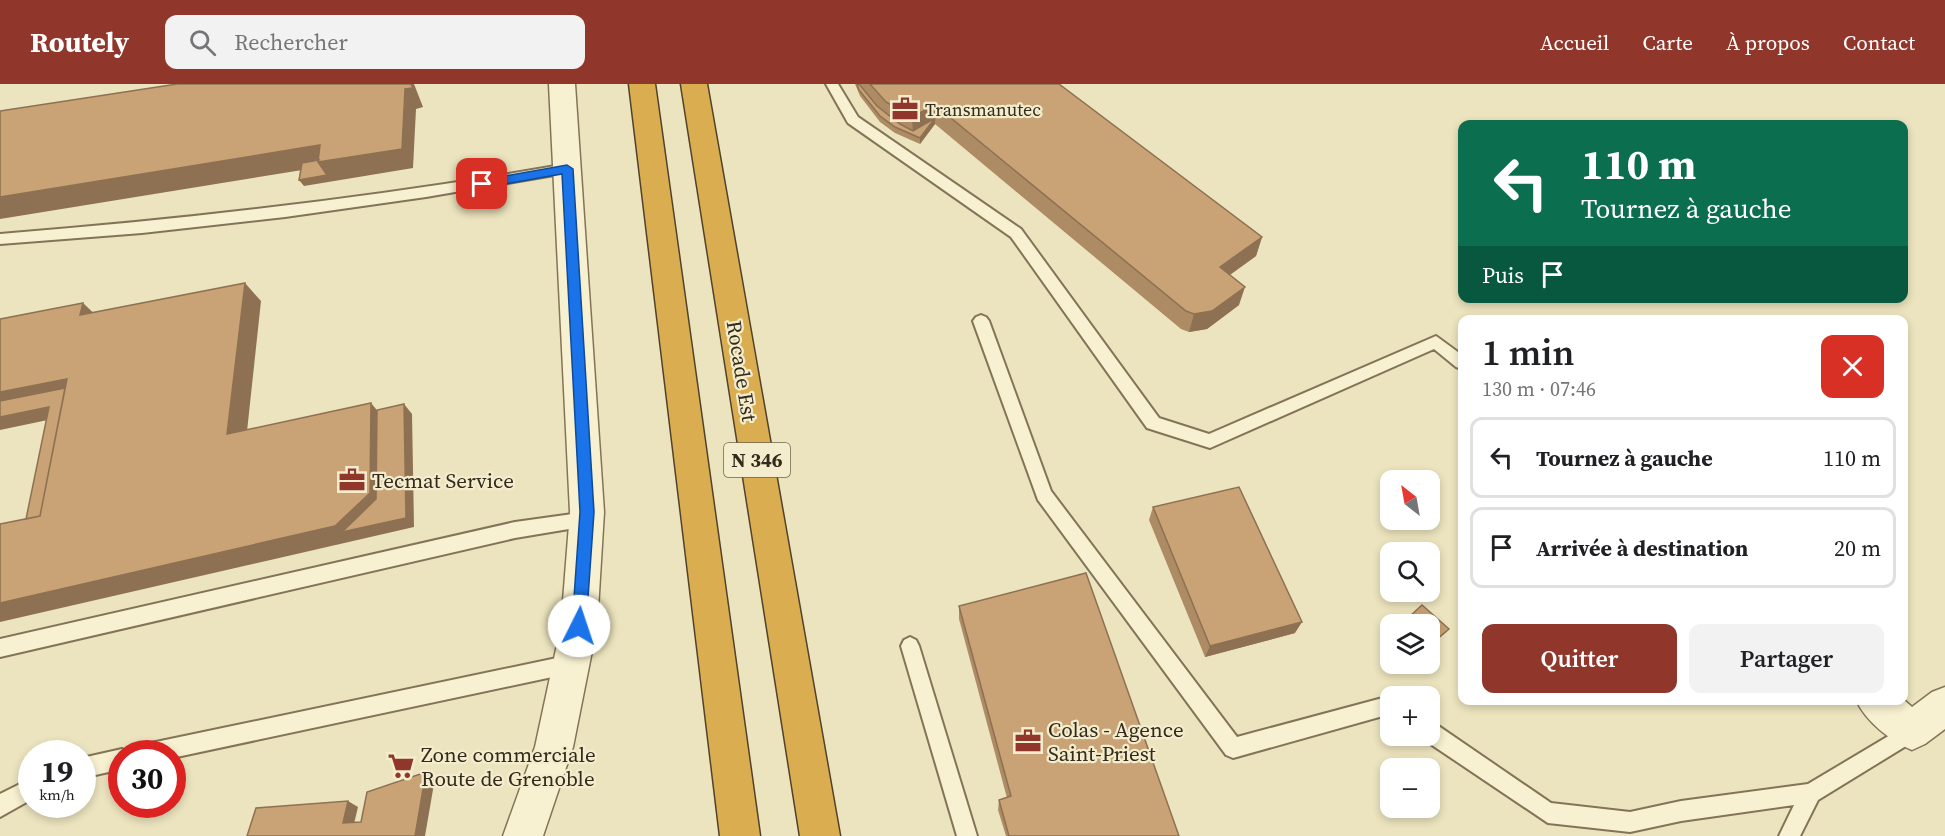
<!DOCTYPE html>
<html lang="fr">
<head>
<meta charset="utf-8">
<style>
	body { margin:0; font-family:"Source Serif 4",serif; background:#f2f2f2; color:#202124; height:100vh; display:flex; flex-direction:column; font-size:22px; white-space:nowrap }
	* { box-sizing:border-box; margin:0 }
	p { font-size:20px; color:#757577 }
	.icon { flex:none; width:33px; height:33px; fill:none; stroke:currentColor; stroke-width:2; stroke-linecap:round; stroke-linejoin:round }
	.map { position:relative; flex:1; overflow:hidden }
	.side { position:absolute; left:1458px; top:231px; width:450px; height:390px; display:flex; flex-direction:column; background:#fff; border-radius:12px; box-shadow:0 3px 9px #0003 }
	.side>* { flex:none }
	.guide { position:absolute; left:1458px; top:36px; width:450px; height:183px; border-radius:12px; box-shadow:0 3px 9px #0003; background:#0b6e4f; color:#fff; overflow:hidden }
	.needle { width:39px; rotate:329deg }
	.buttons { position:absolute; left:1380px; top:386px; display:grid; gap:12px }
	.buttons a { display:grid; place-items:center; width:60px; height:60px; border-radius:12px; background:#fff; box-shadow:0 3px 9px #0003; font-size:30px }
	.speed { position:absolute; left:18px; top:656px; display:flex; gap:12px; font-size:30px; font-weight:700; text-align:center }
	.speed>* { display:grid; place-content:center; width:78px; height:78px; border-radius:50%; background:#fff; box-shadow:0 3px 9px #0003; line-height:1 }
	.speed small { font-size:15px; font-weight:400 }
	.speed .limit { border:9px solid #d22; background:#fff; color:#111 }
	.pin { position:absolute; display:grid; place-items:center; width:51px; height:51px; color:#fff; margin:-26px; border-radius:12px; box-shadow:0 3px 9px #0006 }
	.me { position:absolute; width:66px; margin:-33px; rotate:4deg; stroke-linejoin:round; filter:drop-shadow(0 0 4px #0008) }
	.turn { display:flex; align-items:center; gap:21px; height:126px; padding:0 24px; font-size:27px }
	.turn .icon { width:78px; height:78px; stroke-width:2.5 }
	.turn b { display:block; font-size:42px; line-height:51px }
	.then { display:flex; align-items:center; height:57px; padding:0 24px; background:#0003; gap:12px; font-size:22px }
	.round { display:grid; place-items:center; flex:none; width:63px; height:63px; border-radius:12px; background:#f2f2f2 }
	.summary { display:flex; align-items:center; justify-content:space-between; height:102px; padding:0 24px }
	h1 { font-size:36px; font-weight:600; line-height:45px }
	.primary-button { display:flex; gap:12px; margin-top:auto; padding:12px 24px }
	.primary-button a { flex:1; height:69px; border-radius:12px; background:#90362a; color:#fff; font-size:24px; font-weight:600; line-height:69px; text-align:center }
	.primary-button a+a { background:#f2f2f2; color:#202124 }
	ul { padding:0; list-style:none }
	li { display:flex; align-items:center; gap:18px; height:81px; margin:0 12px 9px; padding:0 12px; border:3px solid #e0e0e0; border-radius:12px }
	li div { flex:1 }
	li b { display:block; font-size:22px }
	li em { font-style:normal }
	header { display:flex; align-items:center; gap:36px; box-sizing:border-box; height:84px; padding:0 30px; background:#90362a; color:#fff }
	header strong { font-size:28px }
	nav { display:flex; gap:33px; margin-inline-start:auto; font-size:21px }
	.search { width:420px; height:54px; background:#f2f2f2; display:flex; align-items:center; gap:15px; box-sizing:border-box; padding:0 21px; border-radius:12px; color:#757577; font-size:22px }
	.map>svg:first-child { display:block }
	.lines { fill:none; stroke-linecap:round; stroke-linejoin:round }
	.lane-casing { stroke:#837458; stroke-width:4 }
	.street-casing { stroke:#837458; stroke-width:3 }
	.highway-casing { stroke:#51422c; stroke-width:3 }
	.lane { fill:#f7f1d1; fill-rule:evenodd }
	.street { fill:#f7f1d1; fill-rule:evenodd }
	.highway { fill:#daae50; fill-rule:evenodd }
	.wall { fill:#ad8b65 }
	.shaded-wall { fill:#8d7152 }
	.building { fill:#c9a275; stroke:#8d7152; stroke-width:1.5 }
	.route { fill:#1a73e8; stroke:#114b97; stroke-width:1.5 }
	.labels { text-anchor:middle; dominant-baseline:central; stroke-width:4.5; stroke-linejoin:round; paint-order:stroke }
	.far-poi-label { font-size:18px; fill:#332a1c; stroke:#f4edcd; text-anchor:start }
	.shield { fill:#f4edcd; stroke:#6d6451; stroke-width:1.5 }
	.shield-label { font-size:20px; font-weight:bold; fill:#332a1c }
	.street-label { font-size:21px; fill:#332a1c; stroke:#f4edcd }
	.poi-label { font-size:21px; fill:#332a1c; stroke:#f4edcd; text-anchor:start }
</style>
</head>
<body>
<header>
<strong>Routely</strong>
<div class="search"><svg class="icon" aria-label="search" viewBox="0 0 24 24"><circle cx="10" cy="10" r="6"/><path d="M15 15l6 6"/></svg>Rechercher</div>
<nav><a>Accueil</a><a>Carte</a><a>À propos</a><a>Contact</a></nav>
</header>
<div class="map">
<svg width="1945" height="752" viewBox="0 0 1945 752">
	<rect width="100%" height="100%" fill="#ece4be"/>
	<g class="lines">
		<!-- lane casing -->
		<g class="lane-casing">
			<path id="lane" d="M 826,0 L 838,0 L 858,33 L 1021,145 L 1159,334 L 1209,350 L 1436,252 L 1462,271 L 1462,285 L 1456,283 L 1434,265 L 1210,364 L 1147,344 L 1011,153 L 848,39 Z
				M 567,80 L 574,85 L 572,88 L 426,113 L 285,133 L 142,149 L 0,160 L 0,150 C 190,135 379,113 567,80 Z
				M 981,231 L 986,233 L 989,237 L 1051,407 L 1237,653 L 1390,612 L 1390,630 L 1233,674 L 1226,671 L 1038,416 L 973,237 L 976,233 Z
				M 587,428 L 593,430 L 596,435 L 593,440 L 587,442 L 515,454 L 0,573 L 0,555 L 515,438 Z
				M 910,553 L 916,556 L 919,562 L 977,752 L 957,752 L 901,562 L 904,556 Z
				M 571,571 L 578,574 L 580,580 L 578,586 L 571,589 L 172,674 L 172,669 L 141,669 L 144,662 L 151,659 Z
				M 1912,638 L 1919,640 L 1922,647 L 1919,654 L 1818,716 L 1800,752 L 1779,752 L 1794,721 L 1681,737 L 1630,748 L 1548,739 L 1423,655 L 1422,651 L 1430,651 L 1430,639 L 1437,641 L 1551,719 L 1630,728 L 1681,717 L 1808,700 Z
				M 122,665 L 129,669 L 122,669 L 122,685 L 82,694 L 82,674 Z
				M 32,694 L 32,715 L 0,733 L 0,710 Z"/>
		</g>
		<!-- street casing -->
		<g class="street-casing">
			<path id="street" d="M 549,0 L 575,0 L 604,428 L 597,542 L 573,663 L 543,752 L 503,752 L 535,663 L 561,542 L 570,428 Z
				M 1945,603 L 1945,645 L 1925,660 L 1912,666 C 1891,657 1866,638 1856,616 L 1904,616 L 1912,623 L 1932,608 Z"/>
		</g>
		<!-- highway casing -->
		<g class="highway-casing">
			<path id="highway" d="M 629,0 L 655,0 L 760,752 L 720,752 Z
				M 681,0 L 707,0 L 840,752 L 800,752 Z"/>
		</g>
		<!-- lane -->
		<use href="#lane" class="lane"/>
		<!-- street -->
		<use href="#street" class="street"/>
		<!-- highway -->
		<use href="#highway" class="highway"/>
	</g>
	<!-- wall -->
	<path class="wall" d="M 855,0 L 1059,0 L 1262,153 L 1256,172 L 1230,191 L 1239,221 L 1207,245 L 1189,248 L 1181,245 L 935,40 L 920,60 L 895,49 L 880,38 L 860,12 Z
		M 1153,423 L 1295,549 L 1205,573 L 1149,436 Z
		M 959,522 L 1179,752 L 1006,752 L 998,726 L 999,716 L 1007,714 L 959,535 Z
		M 1409,533 L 1449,545 L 1431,561 L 1430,560 L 1430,540 L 1408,540 L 1405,537 Z"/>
	<!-- shaded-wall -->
	<path class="shaded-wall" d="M 411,0 L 414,0 L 423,23 L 416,25 L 413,84 L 304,102 L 299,96 L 321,83 L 0,135 L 0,113 L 405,5 Z
		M 935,21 L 935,40 L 920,60 L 920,54 L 913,51 L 912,33 Z
		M 1262,153 L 1256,172 L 1214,202 L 1220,183 Z
		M 245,199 L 261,217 L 245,366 L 227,350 Z
		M 1245,203 L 1239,221 L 1207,245 L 1189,248 L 1194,230 Z
		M 83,219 L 102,237 L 80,231 Z
		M 67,295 L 73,315 L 0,330 L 0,308 Z
		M 371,319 L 385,336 L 406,434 L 404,320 L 412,330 L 414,443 L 0,538 L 0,519 Z
		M 49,323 L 62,333 L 0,346 L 0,333 Z
		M 1302,538 L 1295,549 L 1205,573 L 1210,562 Z
		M 426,688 L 435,694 L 425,752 L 415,752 Z
		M 348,717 L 358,723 L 353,744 L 343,739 Z"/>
	<!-- building -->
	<path class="building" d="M 177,0 L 411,0 L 413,4 L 405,5 L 402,65 L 318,78 L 320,61 L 0,113 L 0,27 Z
		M 857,0 L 859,0 L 877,22 L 900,40 L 913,47 L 935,34 L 920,54 L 895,43 L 880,32 L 859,6 Z
		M 870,0 L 1059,0 L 1262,153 L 1220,183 L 1245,203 L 1212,227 L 1194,230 L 1186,227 L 935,21 L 912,33 L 886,18 Z
		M 319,76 L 318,78 L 327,91 L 299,96 L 302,79 Z
		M 245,199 L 227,350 L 371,319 L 370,409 L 335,442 L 0,519 L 0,440 L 40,432 L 67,295 L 0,308 L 0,235 L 83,219 L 80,231 Z
		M 65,304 L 40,432 L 26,435 L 49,323 L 0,333 L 0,317 Z
		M 404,320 L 406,434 L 342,448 L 376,415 L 377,326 Z
		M 1239,403 L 1302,538 L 1210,562 L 1153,423 Z
		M 1086,489 L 1179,752 L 1009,752 L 999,716 L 1011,712 L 959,522 Z
		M 1422,521 L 1449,545 L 1435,557 L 1430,552 L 1430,540 L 1416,540 L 1409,533 Z
		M 426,688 L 415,752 L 247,752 L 256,724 L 348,717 L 343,739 L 361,738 L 367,708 Z"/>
	<!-- route -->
	<path class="route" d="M 567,81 L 573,85 L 594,428 L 586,542 L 584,547 L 579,549 L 574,547 L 572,542 L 580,428 L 562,90 L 482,104 L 476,100 L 482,96 Z"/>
	<!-- icons -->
	<defs>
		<g id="office-bare" transform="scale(2.07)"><path d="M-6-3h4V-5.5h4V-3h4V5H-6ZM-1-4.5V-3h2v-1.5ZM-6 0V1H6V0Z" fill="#90362a" stroke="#f4edcd" stroke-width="2.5" paint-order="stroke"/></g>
		<g id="supermarket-bare" transform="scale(2.07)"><path d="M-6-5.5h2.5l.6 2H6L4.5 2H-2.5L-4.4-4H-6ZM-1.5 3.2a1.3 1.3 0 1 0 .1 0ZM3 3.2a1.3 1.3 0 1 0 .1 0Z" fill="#90362a" stroke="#f4edcd" stroke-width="2.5" paint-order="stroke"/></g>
	</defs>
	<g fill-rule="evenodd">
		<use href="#office-bare" x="905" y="25"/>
		<use href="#office-bare" x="352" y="396"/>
		<use href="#office-bare" x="1028" y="657"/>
		<use href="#supermarket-bare" x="401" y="682"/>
	</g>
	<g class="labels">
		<!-- far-poi labels -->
		<g class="far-poi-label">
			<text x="925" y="25">Transmanutec</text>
		</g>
		<!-- shield labels -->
		<rect class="shield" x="724" y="359" width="66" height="34" rx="4.5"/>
		<g class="shield-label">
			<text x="757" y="376">N 346</text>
		</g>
		<!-- street labels -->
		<g class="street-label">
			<text transform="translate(742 287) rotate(81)">Rocade Est</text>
		</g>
		<!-- poi labels -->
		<g class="poi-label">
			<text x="372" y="396">Tecmat Service</text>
			<text x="1048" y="645">Colas - Agence<tspan x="1048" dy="24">Saint-Priest</tspan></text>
			<text x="421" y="670">Zone commerciale<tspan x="421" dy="24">Route de Grenoble</tspan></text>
		</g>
	</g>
</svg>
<div class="buttons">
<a><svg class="needle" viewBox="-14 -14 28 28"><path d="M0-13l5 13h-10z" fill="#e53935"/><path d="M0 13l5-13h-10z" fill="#757577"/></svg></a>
<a><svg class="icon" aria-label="search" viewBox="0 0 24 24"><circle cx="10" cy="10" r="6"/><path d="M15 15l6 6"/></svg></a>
<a><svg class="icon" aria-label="layers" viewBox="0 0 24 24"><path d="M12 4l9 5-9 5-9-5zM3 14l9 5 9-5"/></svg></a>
<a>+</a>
<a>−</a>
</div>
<div class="speed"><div>19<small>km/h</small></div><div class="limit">30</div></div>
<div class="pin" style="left:482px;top:100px;background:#d93025"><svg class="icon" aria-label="arrive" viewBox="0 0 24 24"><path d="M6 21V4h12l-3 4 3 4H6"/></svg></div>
<svg class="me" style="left:579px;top:542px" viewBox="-20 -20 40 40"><circle r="19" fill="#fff"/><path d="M0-13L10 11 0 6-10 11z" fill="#1a73e8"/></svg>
<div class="guide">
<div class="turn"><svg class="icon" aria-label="left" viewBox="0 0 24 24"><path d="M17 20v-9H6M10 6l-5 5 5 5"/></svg><div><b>110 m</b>Tournez à gauche</div></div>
<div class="then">Puis<svg class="icon" aria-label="arrive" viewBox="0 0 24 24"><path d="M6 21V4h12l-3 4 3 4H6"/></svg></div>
</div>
<section class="side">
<div class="summary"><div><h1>1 min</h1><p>130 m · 07:46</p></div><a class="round" style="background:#d93025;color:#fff"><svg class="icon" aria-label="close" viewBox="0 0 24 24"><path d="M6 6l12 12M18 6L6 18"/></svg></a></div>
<ul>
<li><svg class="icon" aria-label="left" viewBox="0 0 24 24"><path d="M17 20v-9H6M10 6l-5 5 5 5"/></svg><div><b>Tournez à gauche</b></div><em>110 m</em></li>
<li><svg class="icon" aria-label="arrive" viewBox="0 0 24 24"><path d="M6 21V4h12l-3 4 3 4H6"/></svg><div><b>Arrivée à destination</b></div><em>20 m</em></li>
</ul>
<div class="primary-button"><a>Quitter</a><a>Partager</a></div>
</section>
</div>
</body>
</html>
